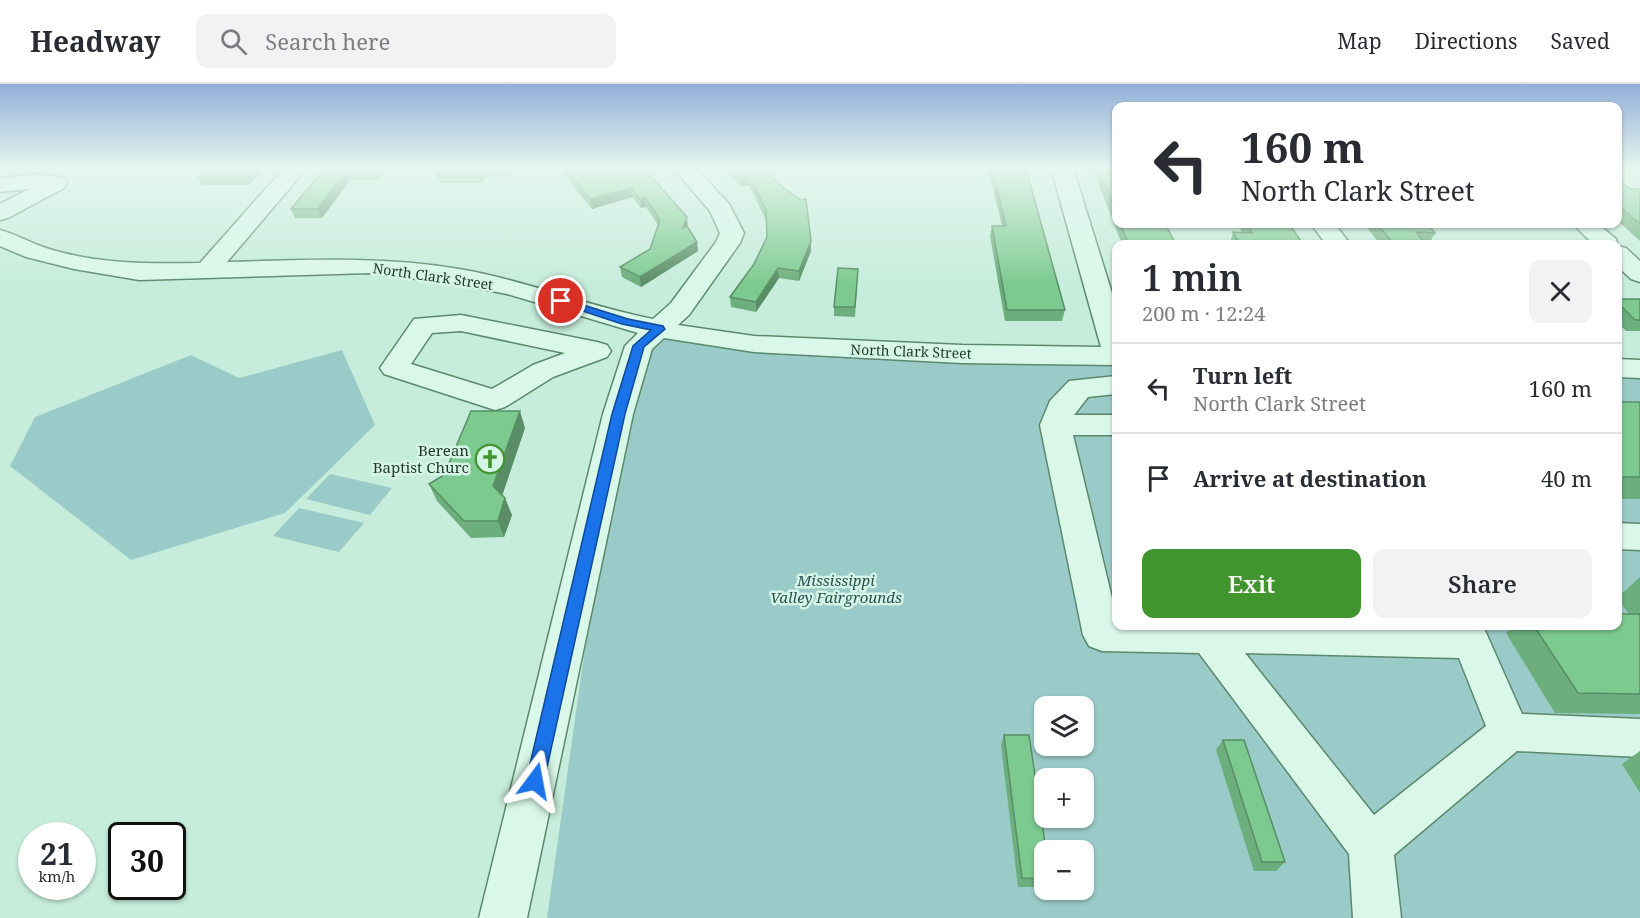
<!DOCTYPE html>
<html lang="en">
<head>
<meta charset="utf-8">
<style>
	body { margin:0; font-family:"Noto Serif",serif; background:#f2f2f3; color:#2b2b33; height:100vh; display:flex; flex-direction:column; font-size:22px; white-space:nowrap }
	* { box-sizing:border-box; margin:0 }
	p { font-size:20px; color:#7c7c81 }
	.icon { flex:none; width:33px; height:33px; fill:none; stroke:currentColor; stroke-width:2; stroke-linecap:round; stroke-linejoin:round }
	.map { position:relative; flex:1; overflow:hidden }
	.panel { position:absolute; left:1112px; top:156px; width:510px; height:390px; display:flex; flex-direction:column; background:#fff; border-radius:12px; box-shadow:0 2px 4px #0004 }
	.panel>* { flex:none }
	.top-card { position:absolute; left:1112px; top:18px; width:510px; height:126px; border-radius:12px; box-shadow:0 2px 4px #0004; background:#fff; color:#2b2b33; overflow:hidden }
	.fabs { position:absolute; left:1034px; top:612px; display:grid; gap:12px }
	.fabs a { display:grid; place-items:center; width:60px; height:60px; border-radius:12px; background:#fff; box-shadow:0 2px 4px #0004; font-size:30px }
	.speed { position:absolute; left:18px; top:738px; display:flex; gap:12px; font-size:30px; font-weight:700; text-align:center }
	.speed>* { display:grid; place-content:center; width:78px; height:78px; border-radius:50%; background:#fff; box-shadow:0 2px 4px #0004; line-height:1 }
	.speed small { font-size:15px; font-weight:400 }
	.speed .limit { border:3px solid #111; border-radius:9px; background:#fff; color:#111 }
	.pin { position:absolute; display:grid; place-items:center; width:51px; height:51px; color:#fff; margin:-26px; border:3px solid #fff; border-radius:50%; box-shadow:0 2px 6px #0007 }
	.me { position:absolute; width:66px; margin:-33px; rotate:13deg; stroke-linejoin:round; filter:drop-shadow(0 0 4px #0008) }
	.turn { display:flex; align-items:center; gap:21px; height:126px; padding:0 30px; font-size:27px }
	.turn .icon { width:78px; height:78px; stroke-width:2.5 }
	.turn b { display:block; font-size:42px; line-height:51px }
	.round { display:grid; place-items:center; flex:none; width:63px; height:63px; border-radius:12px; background:#f2f2f3 }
	.head { display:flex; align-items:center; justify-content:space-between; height:102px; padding:0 30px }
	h1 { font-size:36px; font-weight:600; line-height:45px }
	.primary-button { display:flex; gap:12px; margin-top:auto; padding:12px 30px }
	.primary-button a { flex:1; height:69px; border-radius:12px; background:#40952e; color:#fff; font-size:24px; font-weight:600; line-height:69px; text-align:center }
	.primary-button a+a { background:#f2f2f3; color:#2b2b33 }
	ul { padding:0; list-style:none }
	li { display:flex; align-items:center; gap:18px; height:90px; padding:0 30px; border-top:2px solid #e1e1e2 }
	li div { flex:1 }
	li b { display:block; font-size:22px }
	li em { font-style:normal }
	header { display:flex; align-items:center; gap:36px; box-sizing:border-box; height:84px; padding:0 30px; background:#fff; border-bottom:2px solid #e1e1e2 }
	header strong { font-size:28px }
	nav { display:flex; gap:33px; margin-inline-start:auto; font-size:21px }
	.search { width:420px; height:54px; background:#f2f2f3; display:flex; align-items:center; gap:15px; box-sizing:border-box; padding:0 21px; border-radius:12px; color:#7c7c81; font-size:22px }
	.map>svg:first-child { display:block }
	.green { fill:#9acbc8; fill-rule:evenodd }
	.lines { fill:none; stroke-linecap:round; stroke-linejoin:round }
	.minor-casing { stroke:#5c886c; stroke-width:3 }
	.minor { fill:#d9f8e9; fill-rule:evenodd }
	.wall { fill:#6cae7c }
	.shaded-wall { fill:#588d65 }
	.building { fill:#7dca90; stroke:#588d65; stroke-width:1.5 }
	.route { fill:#1a73e8; stroke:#114b97; stroke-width:1.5 }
	.labels { text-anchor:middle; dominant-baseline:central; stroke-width:5; stroke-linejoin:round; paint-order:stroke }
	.far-street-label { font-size:14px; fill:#1f3927; stroke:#d5f5e6 }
	.poi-label { font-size:15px; fill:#1f3927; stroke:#d5f5e6; text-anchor:end }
	.park-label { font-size:15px; font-style:italic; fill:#275154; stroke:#d5f5e6 }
</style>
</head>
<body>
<header>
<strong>Headway</strong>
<div class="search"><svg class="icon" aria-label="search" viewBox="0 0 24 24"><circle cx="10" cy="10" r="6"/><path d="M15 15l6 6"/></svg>Search here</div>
<nav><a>Map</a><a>Directions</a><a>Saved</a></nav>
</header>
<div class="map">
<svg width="1640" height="834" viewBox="0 0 1640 834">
	<rect width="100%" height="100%" fill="#c6eddb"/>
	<!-- green -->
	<path class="green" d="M 659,245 L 693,252 L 1116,272 L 1116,542 L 1617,542 L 1617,284 L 1640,285 L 1640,834 L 547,834 L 618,330 ZM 1044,622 L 1083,622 L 1083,662 L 1044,662 ZM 1044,694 L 1083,694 L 1083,734 L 1044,734 ZM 1044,766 L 1083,766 L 1083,806 L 1044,806 Z
		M 342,266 L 375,341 L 285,429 L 131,476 L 10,382 L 35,333 L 191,271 L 239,294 Z
		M 330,390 L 392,404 L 370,431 L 306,415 Z
		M 299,424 L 364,439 L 339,468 L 273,452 Z"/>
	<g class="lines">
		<!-- minor casing -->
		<g class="minor-casing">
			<path id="minor" d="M 284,84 L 307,84 L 227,178 C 305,176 382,172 459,185 C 525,196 587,222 653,235 L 671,219 L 716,158 L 720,149 L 710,127 L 673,84 L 696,84 L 729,120 L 744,149 L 740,159 L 689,231 L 678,241 L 754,252 L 962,261 L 1101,263 L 1051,84 L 1073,84 L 1116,222 L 1116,281 L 962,279 L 754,268 L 664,254 L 652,265 L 633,330 L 527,834 L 479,834 L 603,330 L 625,262 L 638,249 L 507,210 L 457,200 L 370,189 L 139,196 L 74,185 L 26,173 L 0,162 L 0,146 C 15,150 29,158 43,163 C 93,180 147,180 200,179 Z
				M 39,90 L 64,94 L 67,99 L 64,104 L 8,134 L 0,136 L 0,120 L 29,105 L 0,108 L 0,94 Z
				M 1311,140 L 1335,140 L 1350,160 L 1326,160 Z
				M 1573,140 L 1598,140 L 1616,155 L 1618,162 L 1626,164 L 1640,177 L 1640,198 L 1631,195 L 1617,182 L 1617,160 L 1593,160 Z
				M 461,231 L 597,258 L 607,261 L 611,267 L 607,273 L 553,293 L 505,323 L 495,326 L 384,290 L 380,284 L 414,235 ZM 461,247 L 565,269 L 533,281 L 492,305 L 411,280 L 432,249 Z
				M 1617,275 L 1640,276 L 1640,294 L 1617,293 Z
				M 1116,292 L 1116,310 L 1088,313 L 1074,331 L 1116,331 L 1116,351 L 1073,351 L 1116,531 L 1116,542 L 1483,542 L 1522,630 L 1640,635 L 1640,673 L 1517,667 L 1394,771 L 1401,834 L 1353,834 L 1349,770 L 1199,569 L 1102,567 L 1089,562 L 1083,551 L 1040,341 L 1050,317 L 1069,297 ZM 1245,569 L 1459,574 L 1486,642 L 1374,731 Z
				M 1617,439 L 1640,440 L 1640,466 L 1617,465 Z"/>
		</g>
		<!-- minor -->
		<use href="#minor" class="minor"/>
	</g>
	<!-- wall -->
	<path class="wall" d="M 264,84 L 249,101 L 202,101 L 198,94 Z
		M 325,84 L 388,84 L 380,96 L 350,96 L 322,134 L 295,134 L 291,125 Z
		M 442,84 L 515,84 L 511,92 L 485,92 L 482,99 L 440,99 L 437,92 Z
		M 559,84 L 644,84 L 688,143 L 697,158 L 698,167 L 641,203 L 622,193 L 620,183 L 650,165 L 658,141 L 646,123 L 641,124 L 632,113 L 592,125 Z
		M 722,84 L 762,84 L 811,157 L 811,167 L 799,197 L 779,194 L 756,228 L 731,223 L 730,213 L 754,180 L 767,153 L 766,136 L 749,101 L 742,103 Z
		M 988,84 L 1021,84 L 1065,226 L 1062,237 L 1005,237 L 990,152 L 992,142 L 1002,142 Z
		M 1092,84 L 1116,84 L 1116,140 L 1165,140 L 1176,160 L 1122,160 Z
		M 1617,94 L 1630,105 L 1640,105 L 1640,157 L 1617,136 Z
		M 1237,140 L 1289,140 L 1303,160 L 1231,160 L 1230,159 L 1233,148 L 1242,148 Z
		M 1364,140 L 1428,140 L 1435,149 L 1429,160 L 1425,159 L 1426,160 L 1380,160 Z
		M 858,185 L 855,233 L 834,232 L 834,223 Z
		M 1617,215 L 1640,215 L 1640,247 L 1626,247 L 1617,238 Z
		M 1617,318 L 1640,318 L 1640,415 L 1617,415 Z
		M 525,344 L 502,411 L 512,431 L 504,453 L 471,454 L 437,417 L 429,400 Z
		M 1640,493 L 1640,630 L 1555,629 L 1506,549 L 1514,542 L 1617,542 L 1629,530 L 1617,514 Z
		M 1004,651 L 1044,766 L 1044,803 L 1018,803 L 1001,661 Z
		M 1223,656 L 1285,778 L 1276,787 L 1254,787 L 1216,666 Z
		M 1640,667 L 1640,709 L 1622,680 Z"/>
	<!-- shaded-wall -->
	<path class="shaded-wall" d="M 255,84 L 264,84 L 249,101 L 246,94 Z
		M 379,84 L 388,84 L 380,96 L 376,87 Z
		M 510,84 L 515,84 L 511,92 L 509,85 Z
		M 483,85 L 485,92 L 482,99 L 480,92 Z
		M 346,87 L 350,96 L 322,134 L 318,125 Z
		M 749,91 L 749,101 L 742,103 L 742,93 Z
		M 631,104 L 632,113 L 592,125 L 590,115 Z
		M 645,113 L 646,123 L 641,124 L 640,115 Z
		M 687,133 L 688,143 L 683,144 Z
		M 811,157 L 811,167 L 799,197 L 799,187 Z
		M 697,158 L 698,167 L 641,203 L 640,193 Z
		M 778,184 L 779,194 L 756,228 L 756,218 Z
		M 520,327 L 525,344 L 500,418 L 493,402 Z
		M 505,414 L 512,431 L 504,453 L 498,437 Z"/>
	<!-- building -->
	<path class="building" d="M 208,84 L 255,84 L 246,94 L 198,94 Z
		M 325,84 L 379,84 L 376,87 L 346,87 L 318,125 L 291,125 Z
		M 442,84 L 510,84 L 509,85 L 483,85 L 480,92 L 437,92 Z
		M 565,84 L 644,84 L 687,133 L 683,144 L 687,142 L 697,158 L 640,193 L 620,183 L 650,165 L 660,136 L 645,113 L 640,115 L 631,104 L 590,115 Z
		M 732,84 L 762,84 L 784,104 L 801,116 L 806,115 L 811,157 L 799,187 L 778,184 L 756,218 L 730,213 L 754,180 L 767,153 L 766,126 L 749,91 L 742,93 Z
		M 992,84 L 1021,84 L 1022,85 L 1026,85 L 1065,226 L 1007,226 L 992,142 L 1006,142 Z
		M 1098,84 L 1116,84 L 1116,128 Z
		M 1617,94 L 1630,105 L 1640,105 L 1640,140 L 1617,120 Z
		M 1120,140 L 1165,140 L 1176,160 L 1129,160 Z
		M 1247,140 L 1289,140 L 1303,160 L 1240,160 L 1233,148 L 1252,149 Z
		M 1377,140 L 1428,140 L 1435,149 L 1416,148 L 1426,160 L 1394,160 Z
		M 838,184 L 858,185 L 855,223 L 834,223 Z
		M 1617,215 L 1640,215 L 1640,236 L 1635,236 L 1617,218 Z
		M 1617,318 L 1640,318 L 1640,393 L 1617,393 Z
		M 471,327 L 520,327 L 493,402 L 505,414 L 498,437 L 464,437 L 429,400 L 444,391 Z
		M 1617,530 L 1640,530 L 1640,610 L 1578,609 L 1534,542 L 1617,542 Z
		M 1004,651 L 1029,651 L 1046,766 L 1044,766 L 1044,795 L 1022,794 Z
		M 1223,656 L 1244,656 L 1285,778 L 1262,778 Z"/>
	<!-- sky -->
	<linearGradient id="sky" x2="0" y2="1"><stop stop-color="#93afd8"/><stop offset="0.42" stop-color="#e5f7ef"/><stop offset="1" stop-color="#e5f7ef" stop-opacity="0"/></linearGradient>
	<rect width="1640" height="201" fill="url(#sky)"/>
	<!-- route -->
	<path class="route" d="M 561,214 L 628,235 L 663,242 L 665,245 L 644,263 L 625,330 L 544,697 L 541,702 L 535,705 L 529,702 L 526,697 L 612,330 L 633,262 L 651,246 L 622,240 L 558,219 L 558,215 Z"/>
	<!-- icons -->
	<defs>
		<g id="church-ring" transform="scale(1.5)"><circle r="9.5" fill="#d5f5e6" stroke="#40952e" stroke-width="1.5"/><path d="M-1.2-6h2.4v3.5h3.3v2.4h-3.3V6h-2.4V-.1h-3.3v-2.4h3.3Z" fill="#40952e"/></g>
	</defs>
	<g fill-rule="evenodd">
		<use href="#church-ring" x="490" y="375"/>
	</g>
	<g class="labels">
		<!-- far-street labels -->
		<g class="far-street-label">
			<text transform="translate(433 192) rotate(8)">North Clark Street</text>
			<text transform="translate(911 267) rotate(2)">North Clark Street</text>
		</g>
		<!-- poi labels -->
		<g class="poi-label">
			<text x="469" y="366">Berean<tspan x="469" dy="17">Baptist Churc</tspan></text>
		</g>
		<!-- park labels -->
		<g class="park-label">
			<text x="836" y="496">Mississippi<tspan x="836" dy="17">Valley Fairgrounds</tspan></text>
		</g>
	</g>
</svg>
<div class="fabs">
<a><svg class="icon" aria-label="layers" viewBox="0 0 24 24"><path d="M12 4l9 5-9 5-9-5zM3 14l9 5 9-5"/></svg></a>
<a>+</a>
<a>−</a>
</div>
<div class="speed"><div>21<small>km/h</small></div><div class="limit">30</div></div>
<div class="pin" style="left:561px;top:217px;background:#d93025"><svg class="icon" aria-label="arrive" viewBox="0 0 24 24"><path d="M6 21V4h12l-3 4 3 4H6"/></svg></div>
<svg class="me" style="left:535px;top:697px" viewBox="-20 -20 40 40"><path d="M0-17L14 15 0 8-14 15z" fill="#1a73e8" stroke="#fff" stroke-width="4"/></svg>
<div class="top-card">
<div class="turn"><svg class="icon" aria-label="left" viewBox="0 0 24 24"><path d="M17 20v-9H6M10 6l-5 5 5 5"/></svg><div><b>160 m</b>North Clark Street</div></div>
</div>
<section class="panel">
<div class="head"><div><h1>1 min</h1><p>200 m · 12:24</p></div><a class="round"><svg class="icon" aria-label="close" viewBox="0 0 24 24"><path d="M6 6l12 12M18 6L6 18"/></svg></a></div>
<ul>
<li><svg class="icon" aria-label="left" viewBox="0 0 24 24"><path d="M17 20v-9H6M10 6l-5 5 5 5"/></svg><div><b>Turn left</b><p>North Clark Street</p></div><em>160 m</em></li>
<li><svg class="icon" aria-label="arrive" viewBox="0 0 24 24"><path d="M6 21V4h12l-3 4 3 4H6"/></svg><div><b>Arrive at destination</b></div><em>40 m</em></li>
</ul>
<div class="primary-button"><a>Exit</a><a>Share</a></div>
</section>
</div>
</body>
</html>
